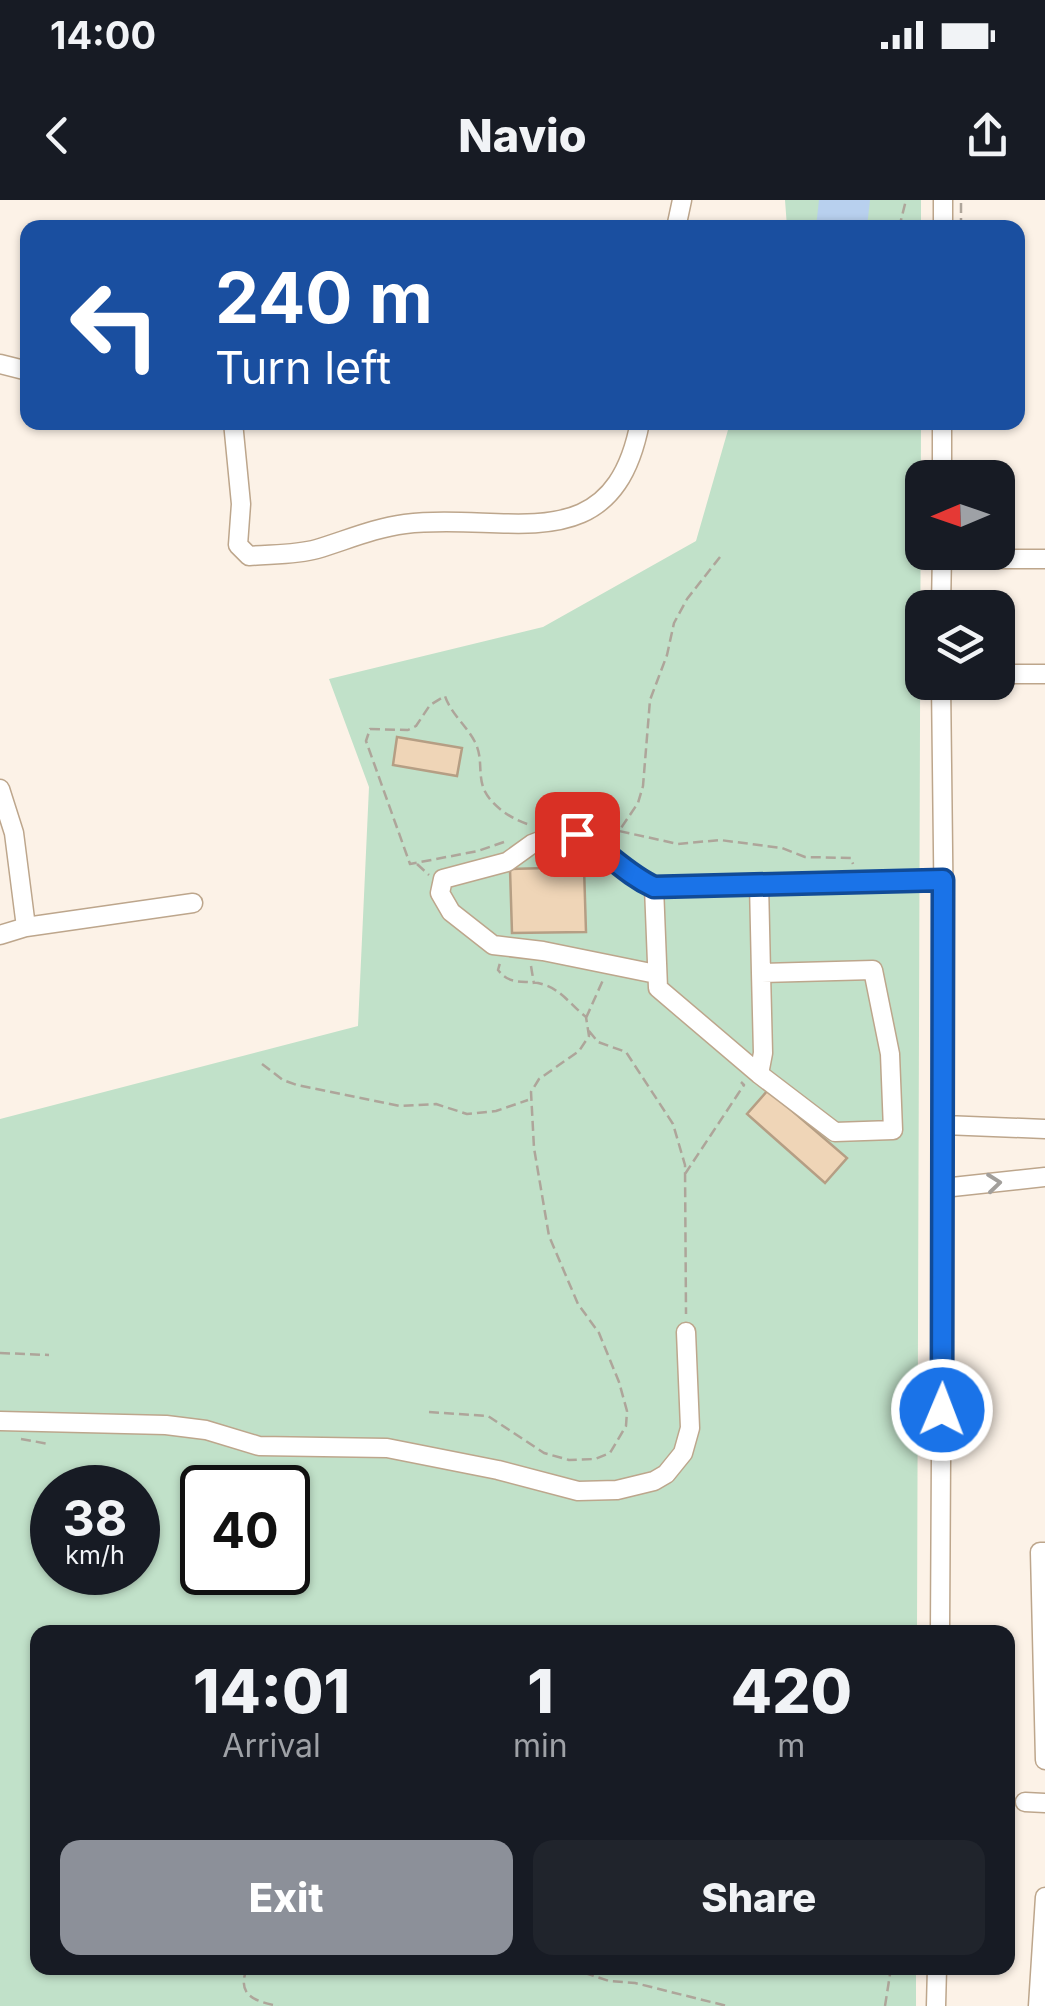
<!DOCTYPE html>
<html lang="en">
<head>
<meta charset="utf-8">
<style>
	body { margin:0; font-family:Inter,sans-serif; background:#20242c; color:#f1f3f6; height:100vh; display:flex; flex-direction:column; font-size:38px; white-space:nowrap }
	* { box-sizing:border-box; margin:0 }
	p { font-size:32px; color:#9ea1a6 }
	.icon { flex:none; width:55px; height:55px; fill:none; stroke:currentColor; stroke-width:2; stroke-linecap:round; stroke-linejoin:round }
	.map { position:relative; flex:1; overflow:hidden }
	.details { position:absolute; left:30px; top:1425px; width:985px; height:350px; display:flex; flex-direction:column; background:#171b24; border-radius:20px; box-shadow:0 2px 8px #0004 }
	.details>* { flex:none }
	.top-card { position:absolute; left:20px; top:20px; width:1005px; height:210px; border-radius:20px; box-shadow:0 2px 8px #0004; background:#1a4fa0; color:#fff; overflow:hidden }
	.needle { width:65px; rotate:268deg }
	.buttons { position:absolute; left:905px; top:260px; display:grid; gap:20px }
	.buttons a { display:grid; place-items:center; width:110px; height:110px; border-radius:20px; background:#171b24; box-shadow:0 2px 8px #0004; font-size:50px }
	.speed { position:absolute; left:30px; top:1265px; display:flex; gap:20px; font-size:50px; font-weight:700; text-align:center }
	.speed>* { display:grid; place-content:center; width:130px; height:130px; border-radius:50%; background:#171b24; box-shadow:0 2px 8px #0004; line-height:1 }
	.speed small { font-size:25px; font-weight:400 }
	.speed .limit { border:5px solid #111; border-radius:15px; background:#fff; color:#111 }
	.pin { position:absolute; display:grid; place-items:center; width:85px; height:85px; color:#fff; margin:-42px; border-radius:20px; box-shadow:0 5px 15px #0006 }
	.me { position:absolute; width:110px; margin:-55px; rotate:1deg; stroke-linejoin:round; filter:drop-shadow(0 0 8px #0008) }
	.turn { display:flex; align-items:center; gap:35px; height:210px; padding:0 30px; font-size:45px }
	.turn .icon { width:130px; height:130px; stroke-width:2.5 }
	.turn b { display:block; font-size:70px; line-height:85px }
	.eta { display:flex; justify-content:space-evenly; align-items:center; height:170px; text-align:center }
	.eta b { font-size:60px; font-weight:800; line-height:70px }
	.primary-button { display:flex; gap:20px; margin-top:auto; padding:20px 30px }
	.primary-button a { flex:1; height:115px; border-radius:20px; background:#8c9099; color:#fff; font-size:40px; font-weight:800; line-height:115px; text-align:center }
	.primary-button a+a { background:#20242c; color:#f1f3f6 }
	.status { display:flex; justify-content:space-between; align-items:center; height:70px; padding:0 50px; background:#171b24; direction:ltr }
	.status svg { height:28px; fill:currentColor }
	header { display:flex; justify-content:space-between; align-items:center; height:130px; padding:0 30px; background:#171b24; font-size:45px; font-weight:800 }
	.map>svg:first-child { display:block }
	.green { fill:#c1e1c9; fill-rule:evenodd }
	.water { fill:#b8d0ee }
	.building { fill:#efd5b7; stroke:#b59e84; stroke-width:2.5 }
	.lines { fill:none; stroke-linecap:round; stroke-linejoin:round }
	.minor-casing { stroke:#bda68c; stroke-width:21 }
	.path { stroke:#aea59a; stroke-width:2.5; stroke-dasharray:10 5; stroke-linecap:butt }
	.minor { stroke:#fff; stroke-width:18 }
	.oneway { stroke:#a29f9b }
	.route-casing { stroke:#114b97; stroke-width:25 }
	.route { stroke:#1a73e8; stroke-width:18 }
</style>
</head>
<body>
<div class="status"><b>14:00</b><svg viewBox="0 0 49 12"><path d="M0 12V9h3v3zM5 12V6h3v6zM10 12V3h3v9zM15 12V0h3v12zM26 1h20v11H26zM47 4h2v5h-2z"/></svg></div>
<header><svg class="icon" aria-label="back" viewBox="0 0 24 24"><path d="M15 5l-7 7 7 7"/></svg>Navio<svg class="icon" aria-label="share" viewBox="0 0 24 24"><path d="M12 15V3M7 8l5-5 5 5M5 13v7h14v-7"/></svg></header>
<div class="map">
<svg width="1045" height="1806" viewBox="0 0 1045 1806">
	<rect width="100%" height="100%" fill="#fcf2e7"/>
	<!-- green -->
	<path class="green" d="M 785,0 L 921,0 L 921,27 L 787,27 Z
		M 730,223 L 921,223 L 917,1432 L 38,1432 L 38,1768 L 916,1768 L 916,1806 L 0,1806 L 0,919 L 358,826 L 369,587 L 329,479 L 543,427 L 696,341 ZM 52,1288 L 138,1288 L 138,1372 L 52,1372 ZM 202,1288 L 288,1288 L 288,1372 L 202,1372 Z"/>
	<!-- water -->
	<path class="water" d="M 819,0 L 870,0 L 867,27 L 816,27 Z"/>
	<!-- building -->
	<path class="building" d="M 397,537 L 462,548 L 457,576 L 393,565 Z
		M 584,667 L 586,732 L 512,733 L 510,669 Z
		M 768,890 L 847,958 L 825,983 L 747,914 Z"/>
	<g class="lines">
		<!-- minor casing -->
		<g class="minor-casing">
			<path id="minor" d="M 676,28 L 682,0
				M 943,28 L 943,0
				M 0,164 L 28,171
				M 233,222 L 241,304 L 238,345 L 249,356 C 271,354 296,355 317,349 C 347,340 374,328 405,324 C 506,311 613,365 640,222
				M 942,278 L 942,222
				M 942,359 L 1045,359
				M 941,408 L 942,352
				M 998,474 L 1045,474
				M 0,589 L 14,633 L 26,727
				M 759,683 L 761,773 L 873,770 L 890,854 L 893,930 L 835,932 L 759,874 L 658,788 L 654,687 L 943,680
				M 654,687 L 612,661 L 598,645 L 577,635 L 563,632 L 532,644 L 507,662 L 443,679 L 440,693 L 451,712 L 493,745 L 543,751 L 656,774
				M 0,735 L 26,727 L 193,703
				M 759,874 L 763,853 L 761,773
				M 944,925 L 1045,929
				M 943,988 L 1045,977
				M 0,1221 L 166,1225 L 206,1230 L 259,1246 L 387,1248 L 498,1270 L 578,1291 L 617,1290 L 654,1281 L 666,1274 L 683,1253 L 690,1228 L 686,1132
				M 1045,1352 L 1040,1352 L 1045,1560
				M 940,1432 L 944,733 L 941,482
				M 1025,1602 L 1045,1603
				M 936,1806 L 937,1768
				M 1038,1806 L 1045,1697"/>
		</g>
		<!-- path -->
		<path class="path" d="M 899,28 L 906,0
			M 961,28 L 961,0
			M 720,357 L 687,399 L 674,423 L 667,455 L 650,500 L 643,586 L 638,603 L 619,631 L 678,644 L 720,640 L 782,648 L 805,657 L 851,658 L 853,664
			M 504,642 L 478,651 L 410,664 L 366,541 L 370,529 L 408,530 L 416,526 L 430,505 L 445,496 C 451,514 466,525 475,542 C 483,558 478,571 483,587 C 489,605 514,621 531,625
			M 417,664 L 429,675
			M 531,766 L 534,784
			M 586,818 L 603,780
			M 589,831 L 598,842 L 626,852 L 673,924 L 685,965 L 686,1114
			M 262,864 L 283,880 L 297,885 L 400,906 L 436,904 L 467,914 L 496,911 L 528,900
			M 685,974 L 738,894 L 744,885 L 741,882
			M 0,1153 L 49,1155
			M 429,1212 L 488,1216 L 544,1253 L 569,1260 L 595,1259 L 610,1253 L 626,1226 L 627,1211 L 619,1182 L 599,1133 L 578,1104 L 549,1036 L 534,948 L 531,892 L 539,879 L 579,851 L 589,836 L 586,817 C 573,807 561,790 545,785 C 527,778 512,788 498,770 L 500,763
			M 21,1239 L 49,1244
			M 247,1768 C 236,1796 255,1801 278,1806
			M 570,1768 L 609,1781 L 635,1783 L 727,1806
			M 885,1806 L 891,1768"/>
		<!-- minor -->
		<use href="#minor" class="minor"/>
	</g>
	<!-- one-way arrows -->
	<defs><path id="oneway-chevron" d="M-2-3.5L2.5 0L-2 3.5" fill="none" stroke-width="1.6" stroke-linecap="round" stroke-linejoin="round" transform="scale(2.5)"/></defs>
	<use class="oneway" href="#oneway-chevron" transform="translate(994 983) rotate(-6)"/>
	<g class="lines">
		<!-- route casing -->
		<g class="route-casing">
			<path id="route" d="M 577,634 C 605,649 624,673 654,687 L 943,680 L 942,1210"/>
		</g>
		<!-- route -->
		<use href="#route" class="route"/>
	</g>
</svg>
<div class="buttons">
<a><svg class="needle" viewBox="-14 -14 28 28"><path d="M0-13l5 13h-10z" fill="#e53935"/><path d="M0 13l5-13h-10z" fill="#9ea1a6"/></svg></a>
<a><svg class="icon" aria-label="layers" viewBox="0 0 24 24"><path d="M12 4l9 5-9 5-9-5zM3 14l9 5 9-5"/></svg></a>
</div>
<div class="speed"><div>38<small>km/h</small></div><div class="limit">40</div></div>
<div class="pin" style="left:577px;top:634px;background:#d93025"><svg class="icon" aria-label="arrive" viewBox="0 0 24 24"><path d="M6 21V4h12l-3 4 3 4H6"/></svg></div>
<svg class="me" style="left:942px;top:1210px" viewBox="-20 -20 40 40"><circle r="17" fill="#1a73e8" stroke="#fff" stroke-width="3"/><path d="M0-11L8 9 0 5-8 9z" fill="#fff"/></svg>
<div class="top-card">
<div class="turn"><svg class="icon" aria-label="left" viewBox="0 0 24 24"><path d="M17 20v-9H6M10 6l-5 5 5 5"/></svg><div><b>240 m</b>Turn left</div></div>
</div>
<section class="details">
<div class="eta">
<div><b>14:01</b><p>Arrival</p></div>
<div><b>1</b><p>min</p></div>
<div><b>420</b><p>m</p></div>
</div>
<div class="primary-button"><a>Exit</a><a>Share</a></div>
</section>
</div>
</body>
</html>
